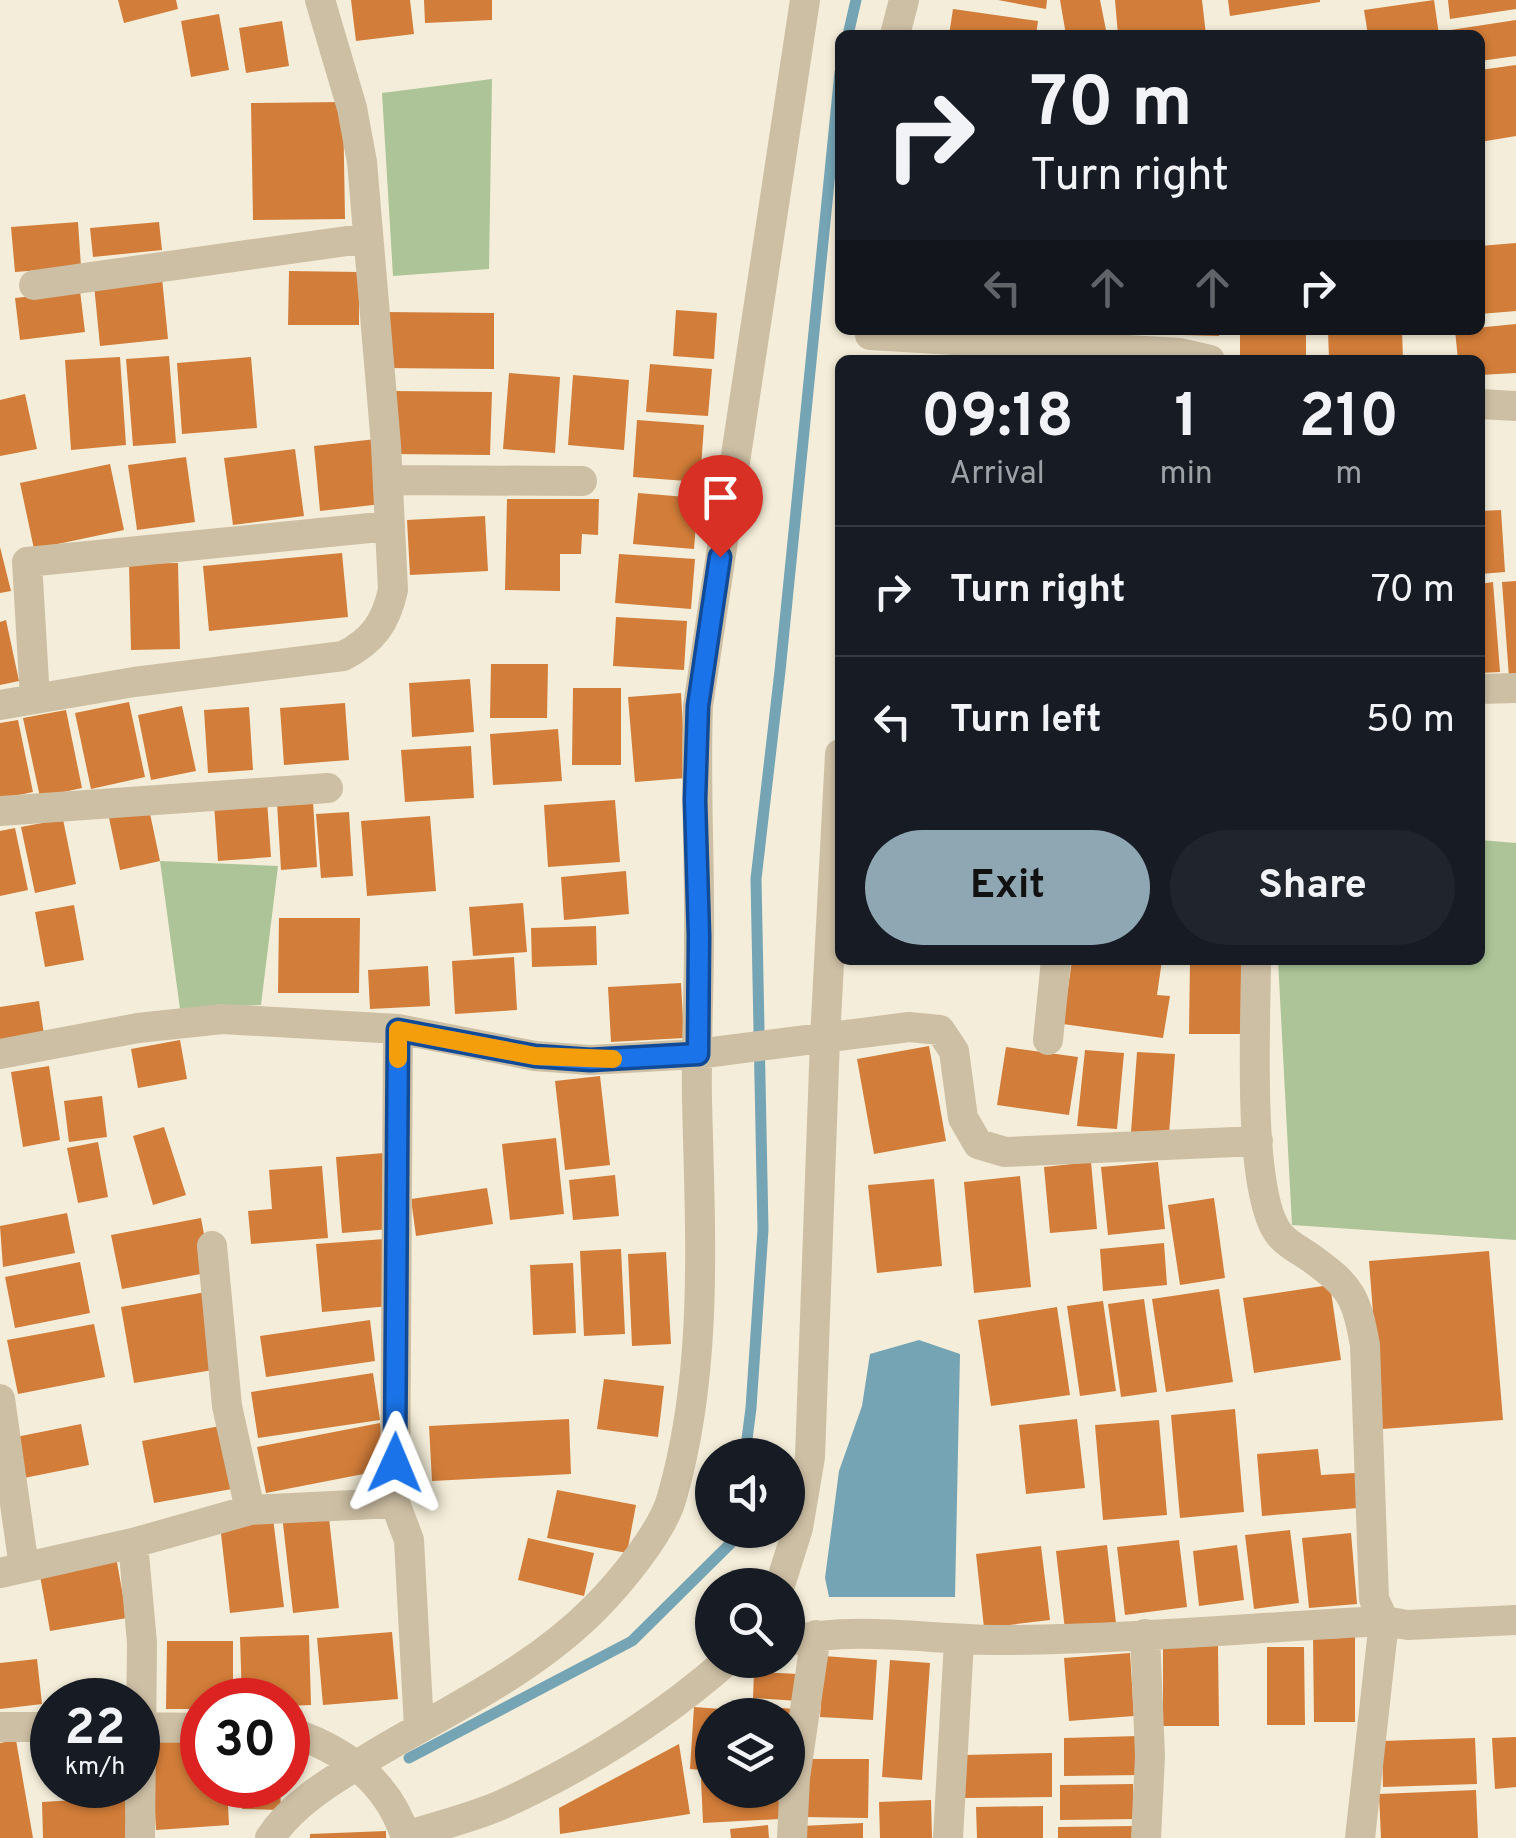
<!DOCTYPE html>
<html lang="en">
<head>
<meta charset="utf-8">
<style>
	body { margin:0; font-family:Overpass,sans-serif; background:#20242c; color:#f1f3f6; height:100vh; display:flex; flex-direction:column; font-size:38px; white-space:nowrap }
	* { box-sizing:border-box; margin:0 }
	p { font-size:32px; color:#9ea1a6 }
	.icon { flex:none; width:55px; height:55px; fill:none; stroke:currentColor; stroke-width:2; stroke-linecap:round; stroke-linejoin:round }
	.map { position:relative; flex:1; overflow:hidden }
	.drawer { position:absolute; left:835px; top:355px; width:650px; height:610px; display:flex; flex-direction:column; background:#171b24; border-radius:15px; box-shadow:0 2px 8px #0004 }
	.drawer>* { flex:none }
	.hud { position:absolute; left:835px; top:30px; width:650px; height:305px; border-radius:15px; box-shadow:0 2px 8px #0004; background:#171b24; color:#f1f3f6; overflow:hidden }
	.fabs { position:absolute; left:695px; top:1438px; display:grid; gap:20px }
	.fabs a { display:grid; place-items:center; width:110px; height:110px; border-radius:50%; background:#171b24; box-shadow:0 2px 8px #0004; font-size:50px }
	.speed { position:absolute; left:30px; top:1678px; display:flex; gap:20px; font-size:50px; font-weight:700; text-align:center }
	.speed>* { display:grid; place-content:center; width:130px; height:130px; border-radius:50%; background:#171b24; box-shadow:0 2px 8px #0004; line-height:1 }
	.speed small { font-size:25px; font-weight:400 }
	.speed .limit { border:15px solid #d22; background:#fff; color:#111 }
	.pin { position:absolute; display:grid; place-items:center; width:85px; height:85px; color:#fff; margin:-102px -42px; border-radius:50% 50% 50% 0; rotate:-45deg; box-shadow:0 0 10px #0007 }
	.pin .icon { rotate:45deg }
	.me { position:absolute; width:110px; margin:-55px; rotate:1deg; stroke-linejoin:round; filter:drop-shadow(0 0 8px #0008) }
	.turn { display:flex; align-items:center; gap:35px; height:210px; padding:0 30px; font-size:45px }
	.turn .icon { width:130px; height:130px; stroke-width:2.5 }
	.turn b { display:block; font-size:70px; line-height:85px }
	.lanes { display:flex; align-items:center; height:95px; padding:0 30px; background:#0003; justify-content:center; gap:50px; direction:ltr }
	.lanes .off { opacity:.35 }
	.eta { display:flex; justify-content:space-evenly; align-items:center; height:170px; text-align:center }
	.eta b { font-size:60px; font-weight:700; line-height:70px }
	.action { display:flex; gap:20px; margin-top:auto; padding:20px 30px }
	.action a { flex:1; height:115px; border-radius:60px; background:#8fa7b2; color:#111; font-size:40px; font-weight:700; line-height:115px; text-align:center }
	.action a+a { background:#20242c; color:#f1f3f6 }
	ul { padding:0; list-style:none }
	li { display:flex; align-items:center; gap:30px; height:130px; padding:0 30px; border-top:2px solid #363941 }
	li div { flex:1 }
	li b { display:block; font-size:38px }
	li em { font-style:normal }
	.map>svg:first-child { display:block }
	.green { fill:#acc497 }
	.water { fill:#75a4b4 }
	.lines { fill:none; stroke-linecap:round; stroke-linejoin:round }
	.stream { stroke:#75a4b4; stroke-width:11 }
	.building { fill:#d27d39 }
	.minor { stroke:#cdbfa4; stroke-width:30 }
	.route-casing { stroke:#114b97; stroke-width:25 }
	.route { stroke:#1a73e8; stroke-width:18 }
	.slow { stroke:#f59e0b; stroke-width:18 }
</style>
</head>
<body>
<div class="map">
<svg width="1516" height="1838" viewBox="0 0 1516 1838">
	<rect width="100%" height="100%" fill="#f4edd9"/>
	<!-- green -->
	<path class="green" d="M 492,79 L 489,269 L 393,276 L 382,93 Z
		M 1480,840 L 1516,843 L 1516,1240 L 1292,1225 L 1278,960 L 1480,960 Z
		M 160,861 L 278,866 L 261,1005 L 180,1009 Z"/>
	<!-- water -->
	<path class="water" d="M 919,1340 L 960,1354 L 955,1597 L 829,1597 L 825,1578 L 839,1471 L 862,1406 L 870,1354 Z"/>
	<g class="lines">
		<!-- stream -->
		<path class="stream" d="M 848,35 L 856,0
			M 745,1455 L 751,1408 L 763,1230 L 756,879 L 780,671 L 840,72
			M 409,1758 L 632,1641 L 733,1541 L 735,1530"/>
	</g>
	<!-- building -->
	<path class="building" d="M 118,0 L 176,0 L 178,9 L 124,23 Z
		M 351,0 L 410,0 L 414,34 L 356,41 Z
		M 424,0 L 492,0 L 492,20 L 425,23 Z
		M 998,0 L 1047,0 L 1046,9 Z
		M 1060,0 L 1100,0 L 1107,35 L 1066,35 Z
		M 1115,0 L 1202,0 L 1206,35 L 1118,35 Z
		M 1228,0 L 1320,0 L 1320,2 L 1230,16 Z
		M 1434,0 L 1439,35 L 1368,35 L 1364,10 Z
		M 1448,0 L 1516,0 L 1516,9 L 1450,19 Z
		M 953,9 L 1038,21 L 1036,35 L 949,35 Z
		M 219,14 L 229,70 L 191,77 L 181,21 Z
		M 1516,20 L 1516,56 L 1480,61 L 1480,35 L 1444,35 L 1444,31 Z
		M 282,21 L 289,66 L 246,73 L 239,28 Z
		M 1516,65 L 1516,136 L 1480,142 L 1480,70 Z
		M 343,102 L 345,219 L 253,220 L 251,103 Z
		M 78,222 L 81,267 L 15,272 L 11,227 Z
		M 159,222 L 162,250 L 93,257 L 90,228 Z
		M 1516,243 L 1516,311 L 1480,314 L 1480,246 Z
		M 289,271 L 359,272 L 359,325 L 288,325 Z
		M 162,278 L 168,339 L 100,346 L 94,285 Z
		M 80,291 L 85,332 L 20,340 L 15,298 Z
		M 676,310 L 717,313 L 714,359 L 673,356 Z
		M 383,312 L 494,313 L 494,369 L 382,368 Z
		M 1516,324 L 1516,373 L 1480,375 L 1480,360 L 1458,360 L 1455,330 Z
		M 1147,330 L 1219,330 L 1219,336 L 1147,334 Z
		M 1240,330 L 1306,331 L 1306,360 L 1240,360 Z
		M 1328,330 L 1402,330 L 1403,360 L 1329,360 Z
		M 169,356 L 176,443 L 133,446 L 126,359 Z
		M 120,357 L 126,445 L 71,450 L 65,360 Z
		M 251,357 L 257,428 L 182,434 L 177,363 Z
		M 650,364 L 712,369 L 708,416 L 646,412 Z
		M 509,373 L 560,377 L 555,453 L 503,449 Z
		M 573,375 L 629,380 L 624,450 L 568,445 Z
		M 393,391 L 492,392 L 490,455 L 393,454 Z
		M 25,394 L 37,449 L 0,456 L 0,400 Z
		M 637,420 L 704,425 L 700,482 L 633,477 Z
		M 376,439 L 382,504 L 320,511 L 314,446 Z
		M 295,449 L 304,516 L 233,525 L 224,458 Z
		M 186,457 L 195,522 L 137,530 L 128,465 Z
		M 110,464 L 124,530 L 34,549 L 20,483 Z
		M 638,493 L 698,498 L 694,549 L 633,544 Z
		M 507,499 L 599,499 L 598,535 L 582,534 L 581,554 L 560,554 L 560,591 L 505,590 Z
		M 1501,510 L 1505,572 L 1480,574 L 1480,511 Z
		M 485,516 L 488,571 L 410,575 L 407,520 Z
		M 0,547 L 11,591 L 0,593 Z
		M 342,553 L 348,617 L 209,631 L 203,566 Z
		M 619,554 L 695,559 L 691,609 L 615,603 Z
		M 178,563 L 180,649 L 131,650 L 129,564 Z
		M 1516,581 L 1516,677 L 1509,677 L 1502,582 Z
		M 1493,582 L 1500,672 L 1480,673 L 1480,584 Z
		M 616,617 L 687,621 L 684,670 L 613,666 Z
		M 6,620 L 19,681 L 0,685 L 0,622 Z
		M 491,664 L 548,664 L 547,718 L 490,718 Z
		M 470,679 L 474,732 L 412,737 L 409,683 Z
		M 573,688 L 621,688 L 621,765 L 572,765 Z
		M 681,693 L 686,778 L 635,782 L 628,697 Z
		M 129,702 L 145,777 L 91,789 L 75,713 Z
		M 345,703 L 349,760 L 284,765 L 280,708 Z
		M 182,706 L 196,771 L 151,780 L 138,715 Z
		M 249,707 L 253,770 L 208,773 L 204,710 Z
		M 66,710 L 82,788 L 40,797 L 23,718 Z
		M 18,720 L 33,792 L 0,799 L 0,723 Z
		M 558,729 L 562,781 L 493,785 L 490,734 Z
		M 471,746 L 474,798 L 405,802 L 401,750 Z
		M 267,800 L 271,857 L 218,861 L 214,804 Z
		M 615,800 L 620,862 L 548,867 L 544,805 Z
		M 313,801 L 317,867 L 281,870 L 277,803 Z
		M 148,804 L 160,861 L 120,870 L 108,813 Z
		M 349,812 L 353,876 L 321,878 L 316,814 Z
		M 430,816 L 436,891 L 367,896 L 361,821 Z
		M 63,819 L 76,884 L 35,893 L 21,827 Z
		M 15,828 L 28,890 L 0,896 L 0,831 Z
		M 626,871 L 629,914 L 564,920 L 561,877 Z
		M 523,903 L 527,952 L 473,956 L 469,907 Z
		M 74,905 L 84,960 L 45,967 L 35,912 Z
		M 279,918 L 360,918 L 359,993 L 278,993 Z
		M 596,926 L 597,965 L 532,967 L 531,928 Z
		M 514,957 L 517,1010 L 455,1014 L 452,961 Z
		M 1072,960 L 1162,960 L 1157,995 L 1170,996 L 1163,1038 L 1063,1024 Z
		M 1190,960 L 1243,960 L 1242,1034 L 1189,1034 Z
		M 428,966 L 430,1006 L 370,1009 L 368,970 Z
		M 681,983 L 684,1038 L 611,1042 L 608,987 Z
		M 39,1001 L 45,1041 L 0,1048 L 0,1007 Z
		M 180,1040 L 187,1079 L 138,1088 L 131,1049 Z
		M 929,1046 L 946,1141 L 874,1154 L 857,1059 Z
		M 1006,1047 L 1078,1057 L 1069,1115 L 997,1105 Z
		M 1085,1050 L 1124,1053 L 1117,1129 L 1077,1126 Z
		M 1137,1052 L 1175,1054 L 1169,1134 L 1131,1132 Z
		M 49,1066 L 60,1140 L 23,1147 L 11,1072 Z
		M 600,1076 L 610,1165 L 565,1170 L 555,1081 Z
		M 102,1096 L 107,1137 L 69,1142 L 64,1101 Z
		M 164,1127 L 186,1195 L 153,1205 L 133,1136 Z
		M 556,1138 L 564,1214 L 510,1220 L 502,1144 Z
		M 98,1142 L 108,1197 L 78,1203 L 67,1148 Z
		M 384,1153 L 390,1229 L 342,1233 L 336,1157 Z
		M 1091,1162 L 1097,1229 L 1050,1233 L 1044,1167 Z
		M 1158,1162 L 1165,1229 L 1108,1235 L 1101,1167 Z
		M 322,1166 L 328,1238 L 251,1244 L 248,1211 L 272,1209 L 269,1170 Z
		M 615,1175 L 619,1216 L 573,1220 L 569,1180 Z
		M 1020,1176 L 1031,1287 L 974,1293 L 964,1182 Z
		M 934,1179 L 942,1266 L 877,1273 L 868,1185 Z
		M 487,1188 L 493,1224 L 416,1236 L 411,1199 Z
		M 1214,1198 L 1225,1278 L 1180,1285 L 1168,1205 Z
		M 67,1213 L 75,1253 L 3,1267 L 0,1226 Z
		M 201,1218 L 211,1272 L 122,1289 L 111,1235 Z
		M 385,1239 L 390,1306 L 322,1312 L 316,1244 Z
		M 1164,1243 L 1167,1285 L 1103,1291 L 1100,1249 Z
		M 621,1249 L 625,1334 L 584,1336 L 580,1251 Z
		M 1489,1251 L 1503,1420 L 1382,1429 L 1369,1261 Z
		M 666,1252 L 671,1344 L 632,1346 L 628,1254 Z
		M 80,1262 L 90,1313 L 15,1328 L 5,1277 Z
		M 573,1263 L 576,1333 L 533,1335 L 530,1265 Z
		M 1330,1285 L 1341,1360 L 1254,1373 L 1243,1298 Z
		M 1219,1289 L 1233,1382 L 1166,1392 L 1152,1299 Z
		M 206,1292 L 219,1369 L 134,1383 L 121,1307 Z
		M 1144,1299 L 1157,1392 L 1121,1397 L 1108,1304 Z
		M 1103,1301 L 1116,1391 L 1080,1396 L 1067,1306 Z
		M 1057,1307 L 1070,1395 L 991,1406 L 978,1320 Z
		M 370,1320 L 375,1361 L 266,1377 L 260,1336 Z
		M 94,1324 L 105,1377 L 18,1394 L 7,1340 Z
		M 373,1373 L 380,1420 L 258,1438 L 251,1392 Z
		M 604,1379 L 664,1386 L 658,1437 L 597,1429 Z
		M 1235,1409 L 1244,1512 L 1180,1518 L 1171,1415 Z
		M 569,1419 L 571,1474 L 432,1481 L 429,1426 Z
		M 1077,1419 L 1085,1488 L 1026,1494 L 1019,1425 Z
		M 1159,1420 L 1167,1515 L 1103,1520 L 1095,1425 Z
		M 380,1423 L 389,1469 L 266,1493 L 257,1447 Z
		M 81,1424 L 89,1465 L 19,1479 L 11,1438 Z
		M 220,1426 L 232,1489 L 154,1503 L 142,1441 Z
		M 1318,1449 L 1321,1475 L 1355,1473 L 1358,1508 L 1262,1516 L 1257,1454 Z
		M 557,1490 L 636,1505 L 627,1553 L 547,1538 Z
		M 328,1509 L 339,1608 L 293,1613 L 282,1515 Z
		M 273,1518 L 284,1607 L 230,1613 L 220,1525 Z
		M 1290,1530 L 1299,1603 L 1254,1609 L 1245,1535 Z
		M 1351,1533 L 1357,1604 L 1309,1608 L 1302,1538 Z
		M 528,1538 L 594,1553 L 584,1596 L 518,1580 Z
		M 1179,1540 L 1187,1607 L 1125,1615 L 1117,1547 Z
		M 1107,1545 L 1116,1623 L 1065,1630 L 1056,1551 Z
		M 1237,1545 L 1244,1600 L 1199,1606 L 1193,1551 Z
		M 1041,1546 L 1050,1620 L 984,1628 L 976,1554 Z
		M 116,1557 L 127,1618 L 50,1631 L 39,1570 Z
		M 392,1632 L 398,1699 L 323,1705 L 317,1638 Z
		M 309,1635 L 311,1705 L 288,1706 L 288,1700 L 242,1700 L 240,1637 Z
		M 1313,1636 L 1355,1636 L 1355,1722 L 1314,1722 Z
		M 167,1641 L 233,1641 L 233,1700 L 202,1700 L 202,1709 L 166,1709 Z
		M 1218,1646 L 1219,1726 L 1163,1726 L 1163,1647 Z
		M 1267,1647 L 1304,1647 L 1305,1725 L 1267,1725 Z
		M 1130,1653 L 1134,1716 L 1069,1721 L 1064,1658 Z
		M 824,1656 L 877,1660 L 873,1720 L 820,1717 Z
		M 37,1659 L 42,1704 L 0,1709 L 0,1663 Z
		M 890,1660 L 930,1663 L 922,1780 L 882,1777 Z
		M 754,1672 L 799,1674 L 798,1701 L 753,1698 Z
		M 755,1706 L 795,1709 L 788,1764 L 788,1715 L 755,1715 Z
		M 694,1707 L 749,1711 L 749,1715 L 712,1715 L 712,1771 L 690,1769 Z
		M 202,1736 L 202,1785 L 227,1785 L 229,1825 L 156,1830 L 151,1739 Z
		M 1139,1736 L 1140,1775 L 1064,1776 L 1064,1738 Z
		M 1516,1737 L 1516,1787 L 1495,1789 L 1492,1738 Z
		M 1475,1738 L 1477,1784 L 1383,1787 L 1382,1741 Z
		M 16,1740 L 33,1838 L 0,1838 L 0,1743 Z
		M 679,1744 L 690,1814 L 560,1834 L 559,1808 Z
		M 1052,1753 L 1052,1797 L 964,1798 L 963,1755 Z
		M 804,1759 L 869,1759 L 868,1818 L 803,1817 Z
		M 712,1778 L 712,1790 L 778,1790 L 780,1819 L 703,1823 L 701,1779 Z
		M 1133,1784 L 1134,1819 L 1060,1820 L 1060,1785 Z
		M 240,1785 L 280,1785 L 281,1810 L 242,1809 Z
		M 1476,1790 L 1478,1838 L 1381,1838 L 1379,1794 Z
		M 125,1797 L 127,1838 L 43,1838 L 42,1802 Z
		M 931,1800 L 932,1838 L 880,1838 L 879,1802 Z
		M 1043,1806 L 1043,1838 L 977,1838 L 976,1807 Z
		M 863,1823 L 863,1838 L 802,1838 L 802,1826 Z
		M 768,1825 L 769,1838 L 731,1838 L 730,1829 Z
		M 1134,1826 L 1135,1838 L 1058,1838 L 1058,1827 Z
		M 386,1831 L 386,1838 L 310,1838 L 310,1834 Z"/>
	<g class="lines">
		<!-- minor -->
		<path class="minor" d="M 895,35 L 904,0
			M 34,285 L 368,238
			M 870,335 L 1179,353 L 1210,360
			M 1480,404 L 1516,406
			M 388,480 L 582,481
			M 1480,689 L 1516,688
			M 35,699 L 27,562 L 390,526
			M 0,705 L 134,682 L 343,656 C 373,641 386,622 393,590 L 386,445 L 362,162 L 352,108 L 320,0
			M 0,811 L 328,788
			M 1256,960 C 1256,1017 1246,1195 1280,1235 C 1287,1244 1301,1251 1311,1258 C 1351,1287 1356,1296 1365,1345 L 1374,1599 L 1384,1621 L 1408,1625 L 1516,1620
			M 1048,1040 L 1056,960
			M 0,1054 L 138,1028 L 222,1019 L 398,1029 L 535,1056 L 590,1060 L 697,1054 L 909,1027 L 940,1030 L 954,1051 L 963,1118 L 978,1144 L 1005,1152 L 1258,1141
			M 212,1246 L 227,1406 L 250,1510
			M 0,1399 L 24,1567
			M 395,1503 L 398,1029
			M 133,1543 L 142,1643 L 140,1838
			M 0,1573 L 133,1543 L 250,1510 L 395,1503 L 409,1540 L 419,1728
			M 780,1585 L 798,1528 L 810,1457 L 825,1039 L 840,754
			M 1145,1634 L 1150,1756 L 1146,1838
			M 788,1641 C 860,1625 935,1641 1009,1640 C 1134,1639 1260,1627 1384,1621 L 1360,1838
			M 0,1727 L 52,1727
			M 138,1727 L 202,1728
			M 288,1731 C 343,1749 388,1780 406,1838
			M 406,1836 C 437,1826 471,1818 501,1805 C 582,1768 662,1718 728,1660
			M 270,1838 C 294,1801 338,1777 375,1754 C 450,1709 533,1671 595,1608 C 620,1583 663,1531 672,1497 C 709,1368 700,1232 697,1099 C 696,1046 699,993 699,941 C 700,862 695,785 698,706 L 805,0
			M 792,1838 L 795,1778 L 816,1635
			M 948,1838 L 959,1641"/>
	</g>
	<g class="lines">
		<!-- route casing -->
		<g class="route-casing">
			<path id="route" d="M 395,1463 L 398,1030 L 535,1056 L 590,1060 L 698,1054 L 699,936 L 695,800 L 698,706 L 720,557"/>
		</g>
		<!-- route -->
		<use href="#route" class="route"/>
		<!-- slow -->
		<path class="slow" d="M 398,1059 L 398,1030 L 535,1056 L 613,1059"/>
	</g>
</svg>
<div class="fabs">
<a><svg class="icon" aria-label="sound" viewBox="0 0 24 24"><path d="M4 9h4l5-4v14l-5-4H4zM17 9q2 3 0 6"/></svg></a>
<a><svg class="icon" aria-label="search" viewBox="0 0 24 24"><circle cx="10" cy="10" r="6"/><path d="M15 15l6 6"/></svg></a>
<a><svg class="icon" aria-label="layers" viewBox="0 0 24 24"><path d="M12 4l9 5-9 5-9-5zM3 14l9 5 9-5"/></svg></a>
</div>
<div class="speed"><div>22<small>km/h</small></div><div class="limit">30</div></div>
<div class="pin" style="left:720px;top:557px;background:#d93025"><svg class="icon" aria-label="arrive" viewBox="0 0 24 24"><path d="M6 21V4h12l-3 4 3 4H6"/></svg></div>
<svg class="me" style="left:395px;top:1463px" viewBox="-20 -20 40 40"><path d="M0-17L14 15 0 8-14 15z" fill="#1a73e8" stroke="#fff" stroke-width="4"/></svg>
<div class="hud">
<div class="turn"><svg class="icon" aria-label="right" viewBox="0 0 24 24"><path d="M7 20v-9h11M14 6l5 5-5 5"/></svg><div><b>70 m</b>Turn right</div></div>
<div class="lanes"><svg class="icon off" aria-label="left" viewBox="0 0 24 24"><path d="M17 20v-9H6M10 6l-5 5 5 5"/></svg><svg class="icon off" aria-label="ahead" viewBox="0 0 24 24"><path d="M12 20V5M6 11l6-6 6 6"/></svg><svg class="icon off" aria-label="ahead" viewBox="0 0 24 24"><path d="M12 20V5M6 11l6-6 6 6"/></svg><svg class="icon" aria-label="right" viewBox="0 0 24 24"><path d="M7 20v-9h11M14 6l5 5-5 5"/></svg></div>
</div>
<section class="drawer">
<div class="eta">
<div><b>09:18</b><p>Arrival</p></div>
<div><b>1</b><p>min</p></div>
<div><b>210</b><p>m</p></div>
</div>
<ul>
<li><svg class="icon" aria-label="right" viewBox="0 0 24 24"><path d="M7 20v-9h11M14 6l5 5-5 5"/></svg><div><b>Turn right</b></div><em>70 m</em></li>
<li><svg class="icon" aria-label="left" viewBox="0 0 24 24"><path d="M17 20v-9H6M10 6l-5 5 5 5"/></svg><div><b>Turn left</b></div><em>50 m</em></li>
</ul>
<div class="action"><a>Exit</a><a>Share</a></div>
</section>
</div>
</body>
</html>
